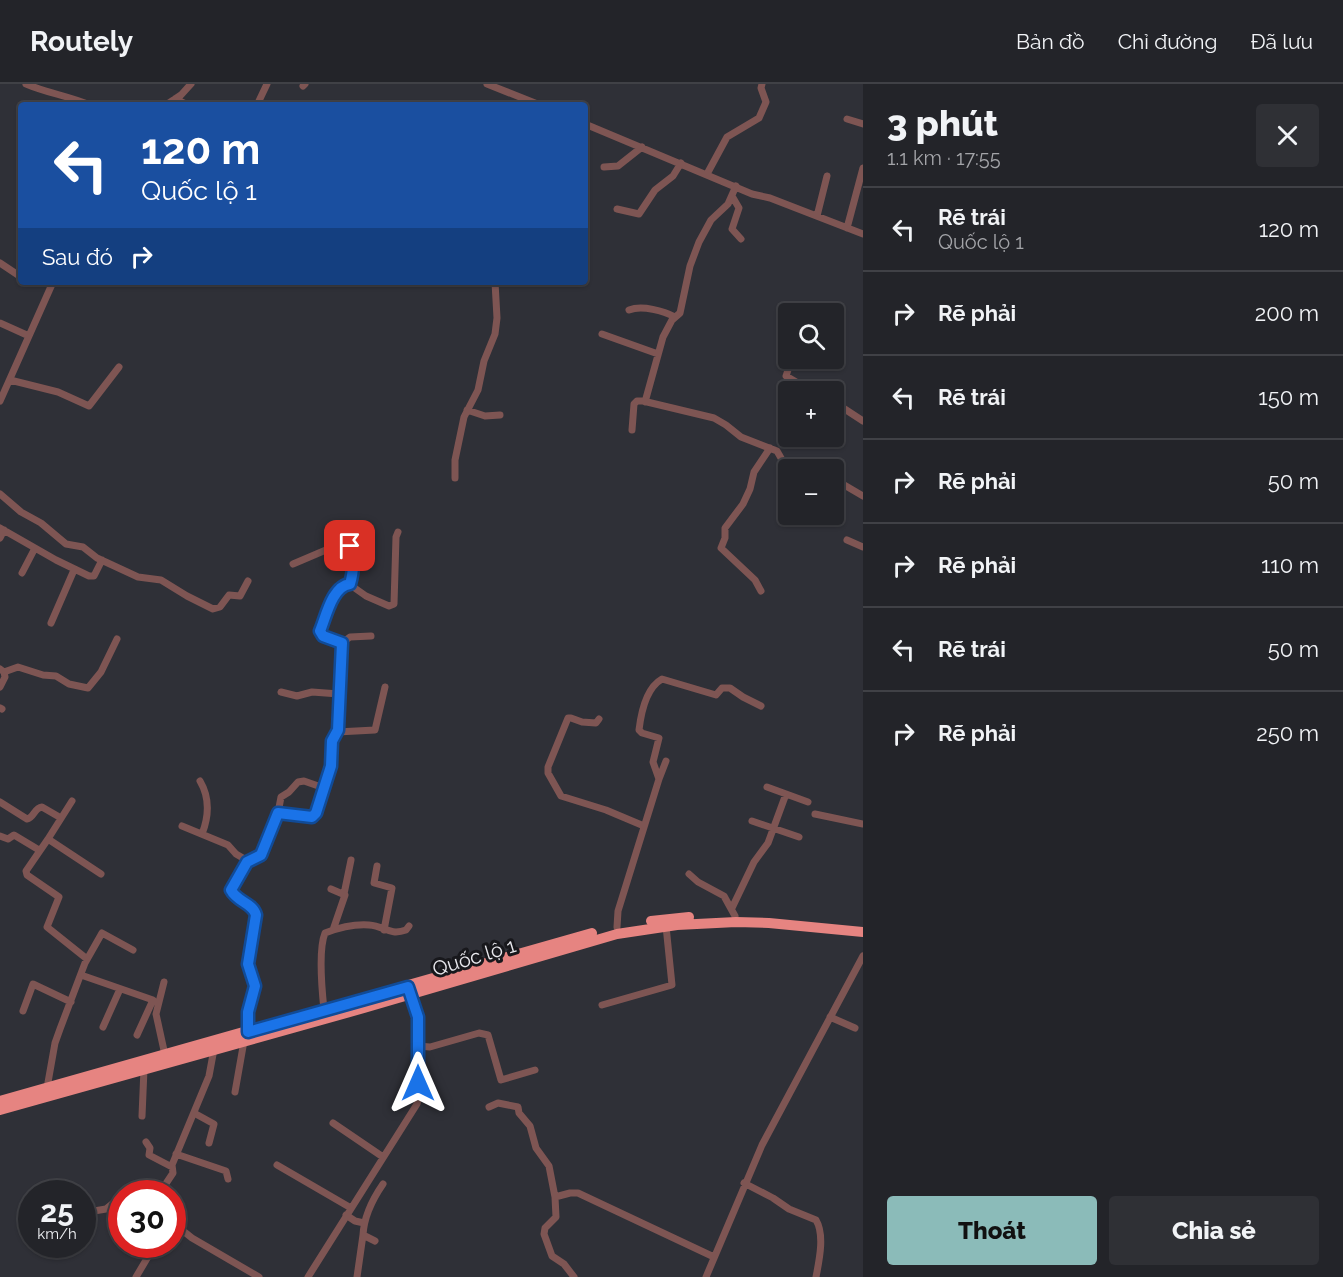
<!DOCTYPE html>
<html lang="vi">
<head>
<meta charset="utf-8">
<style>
	body { margin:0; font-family:Raleway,sans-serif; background:#2f3035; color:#f1f3f6; height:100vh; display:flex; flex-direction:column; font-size:22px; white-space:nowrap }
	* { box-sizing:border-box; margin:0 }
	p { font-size:20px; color:#a3a4a8 }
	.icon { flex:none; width:33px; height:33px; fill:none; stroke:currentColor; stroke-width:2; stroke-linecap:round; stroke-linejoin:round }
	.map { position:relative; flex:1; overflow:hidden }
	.details { display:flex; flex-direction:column; background:#232429; width:480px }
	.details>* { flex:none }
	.banner { position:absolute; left:18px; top:18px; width:570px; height:183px; border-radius:6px; box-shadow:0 2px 4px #0004,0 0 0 2px #404146; background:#1a4fa0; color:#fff; overflow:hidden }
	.fabs { position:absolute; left:778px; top:219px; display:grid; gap:12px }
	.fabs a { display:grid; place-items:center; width:66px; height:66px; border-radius:6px; background:#232429; box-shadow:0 2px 4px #0004,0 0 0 2px #404146; font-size:30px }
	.speed { position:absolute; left:18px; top:1096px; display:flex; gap:12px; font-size:30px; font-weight:700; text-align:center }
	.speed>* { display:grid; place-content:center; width:78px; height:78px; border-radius:50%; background:#232429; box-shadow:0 2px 4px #0004,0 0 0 2px #404146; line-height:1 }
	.speed small { font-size:15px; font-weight:400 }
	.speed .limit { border:9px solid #d22; background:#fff; color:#111 }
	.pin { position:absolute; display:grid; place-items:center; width:51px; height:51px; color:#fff; margin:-26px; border-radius:12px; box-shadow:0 3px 9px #0006 }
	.me { position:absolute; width:66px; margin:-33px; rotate:0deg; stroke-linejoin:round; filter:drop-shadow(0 0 4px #0008) }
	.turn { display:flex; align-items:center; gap:21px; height:126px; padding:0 24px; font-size:27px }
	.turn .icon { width:78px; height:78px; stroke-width:2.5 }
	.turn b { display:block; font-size:42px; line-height:51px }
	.then { display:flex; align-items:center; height:57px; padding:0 24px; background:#0003; gap:12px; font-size:22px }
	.round { display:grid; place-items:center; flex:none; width:63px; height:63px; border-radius:6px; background:#2f3035 }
	.head { display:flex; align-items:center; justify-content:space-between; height:102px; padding:0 24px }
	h1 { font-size:36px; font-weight:800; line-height:45px }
	.cta { display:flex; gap:12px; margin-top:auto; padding:12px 24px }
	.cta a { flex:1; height:69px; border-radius:6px; background:#8bbbb9; color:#111; font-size:24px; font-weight:800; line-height:69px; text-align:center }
	.cta a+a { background:#2f3035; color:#f1f3f6 }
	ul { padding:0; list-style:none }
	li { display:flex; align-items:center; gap:18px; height:84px; padding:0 24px; border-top:2px solid #404146 }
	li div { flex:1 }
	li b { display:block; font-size:22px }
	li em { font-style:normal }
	header { display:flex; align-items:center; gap:36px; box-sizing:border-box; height:84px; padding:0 30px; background:#232429; border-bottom:2px solid #404146 }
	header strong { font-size:28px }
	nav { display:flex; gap:33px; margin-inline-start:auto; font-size:21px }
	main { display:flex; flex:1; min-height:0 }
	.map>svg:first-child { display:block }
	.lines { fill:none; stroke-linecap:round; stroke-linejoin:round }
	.minor { stroke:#7e5553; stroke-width:7 }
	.highway { stroke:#e68481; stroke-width:10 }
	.route-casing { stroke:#114b97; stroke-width:15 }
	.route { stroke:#1a73e8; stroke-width:10 }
	.labels { text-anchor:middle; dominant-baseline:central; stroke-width:6; stroke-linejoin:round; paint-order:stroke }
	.street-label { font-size:20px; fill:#e9e9ee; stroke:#18181c }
</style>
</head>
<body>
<header>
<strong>Routely</strong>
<nav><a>Bản đồ</a><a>Chỉ đường</a><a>Đã lưu</a></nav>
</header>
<main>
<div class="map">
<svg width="863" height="1193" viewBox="0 0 863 1193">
	<rect width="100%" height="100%" fill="#2f3037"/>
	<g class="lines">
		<!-- minor -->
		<path class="minor" d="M 26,0 C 47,9 69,12 90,21
			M 487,0 L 540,21
			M 303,2 L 305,0
			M 175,15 L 188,21
			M 166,21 L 181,11 L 191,0
			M 257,21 L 267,0
			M 847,35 L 863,40
			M 585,40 L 752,110 L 770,114 L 863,150
			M 604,83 L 618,82 L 642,63
			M 707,90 L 727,53 L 759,34 L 766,18 L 761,4 L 762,0
			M 732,112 L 739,124 L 732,145 L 741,155
			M 617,125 L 639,130 L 655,106 L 673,92 L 681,79
			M 817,132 L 827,92
			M 847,144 L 863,84
			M 0,179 L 21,193
			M 629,226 C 642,221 664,227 675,233
			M 0,239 L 29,252
			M 602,250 L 658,270
			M 792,274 L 786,292 L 813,308
			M 10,296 L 58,308 L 89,322 L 119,283
			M 0,317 L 53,198
			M 645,318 L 663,253 L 672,236 L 680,229 L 690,182 L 699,158 L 711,136 L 728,120 L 736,102
			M 834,318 L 863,337
			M 467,326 L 485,332 L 500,331
			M 632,346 L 634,320 L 637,317 L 643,317 L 714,334 L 726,341 L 741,353 L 777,367 L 785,381 L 810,386
			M 455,394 L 455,376 L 464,333 L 478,306 L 484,277 L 495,250 L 497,234 L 495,198
			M 834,395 L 863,412
			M 780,402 L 785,381
			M 0,410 L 21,428 L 41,439 L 66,460 L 83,463 L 97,474 L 138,493 L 161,496 L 187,512 L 213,525 L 220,523 L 229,511 L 240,512 L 248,497
			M 0,444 L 56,476 L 89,492 L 94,492 L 102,476
			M 0,454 L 4,446
			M 847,456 L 863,463
			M 293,480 L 347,457 C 356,471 355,486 349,500
			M 22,489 L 35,464
			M 761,507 L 755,496 L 721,464 L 725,454 L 725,444 L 743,420 L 750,405 L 754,388 L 770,364
			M 51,539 L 74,486
			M 342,559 L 350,553 L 371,552
			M 0,585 L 4,588 L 18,583 L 43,591 L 56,592 L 69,600 L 88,604 L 101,588 L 117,555
			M 0,603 L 5,593 L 4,588
			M 281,608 L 297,612 L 312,608 L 339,610
			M 0,624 L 2,625
			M 599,635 L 596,639 L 582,638 L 571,634 L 568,634 L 548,683 L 548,689 L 561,712 L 606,726 L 644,742
			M 337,648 L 375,646 L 385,603
			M 659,695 L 666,677
			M 200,697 C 210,714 209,732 202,750
			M 767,703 L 808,718
			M 0,718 L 27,735 C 34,734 34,724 42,723 L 61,734
			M 278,729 L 281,713 L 289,708 L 298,698 L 304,697 L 324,704
			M 815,730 L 863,740
			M 752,737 L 799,753
			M 182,742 L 228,761 L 236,770 L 248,777
			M 0,752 L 8,755 L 14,751 L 39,766
			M 48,755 L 72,717
			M 377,782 L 374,799 L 392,804 L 384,846
			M 689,790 L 698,798 L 724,812 L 735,832
			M 331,805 L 345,811 L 333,846
			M 344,810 L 351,776
			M 732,824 L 754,778 L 768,759 L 786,710
			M 617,843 L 618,827 L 659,695 L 653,678 L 659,654 L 642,649 L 639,646 C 641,629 646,604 662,595 L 716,611 L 722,604 L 730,604 L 743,613 L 761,622
			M 87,875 L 47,843 L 59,813 L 27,791 L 26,787 L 48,755 L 101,790
			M 81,891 L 153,916 L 137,951
			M 164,898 L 156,930 L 165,971
			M 602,921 L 672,901 L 666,842
			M 324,926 C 322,907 318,866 325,849 C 338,844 355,840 369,841 C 385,842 389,852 406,846 L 409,842
			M 23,927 L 33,900 L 71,918
			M 830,933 L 855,944
			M 103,943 L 120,905
			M 248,948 L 248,928 L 255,902 L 248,880 L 257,831 C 253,818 235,819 232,804 L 247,778 L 260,772 L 278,729 L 312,733 L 316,729 L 331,682 L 332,657 L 338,647 L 342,559 L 323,552 L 320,547 L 337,507 L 345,501 L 349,500 L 366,512 L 389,522 L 394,520 L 396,453 L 398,448
			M 418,962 L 430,963 L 479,949 L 488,951 L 501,996 L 535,986
			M 47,1004 L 55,959 L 60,945 L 85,879 L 102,849 L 133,866
			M 235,1008 L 244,957
			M 489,1023 L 498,1019 L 518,1023 L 519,1029 L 530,1042 L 536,1064 L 549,1082 L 555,1113
			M 194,1029 L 214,1040 L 209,1059
			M 142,1032 L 144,985
			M 333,1039 L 383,1073
			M 146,1058 L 150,1064 L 149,1071 L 172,1083
			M 176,1070 L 226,1087 L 228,1095
			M 277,1081 L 351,1124
			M 744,1099 L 773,1114 L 789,1125 L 816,1136 C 825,1151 819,1177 816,1193
			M 159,1110 L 173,1089 L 172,1081 L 209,992 L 214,965
			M 82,1129 L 106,1125 L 122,1112
			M 346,1131 L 355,1137 L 364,1139
			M 172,1138 L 192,1154 L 259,1193
			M 375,1157 L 363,1151 C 364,1132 372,1116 383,1100
			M 136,1193 L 155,1161
			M 308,1193 L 417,1020 L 419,1010 L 418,933 L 409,907
			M 357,1193 L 363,1151
			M 574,1193 L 564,1180 L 552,1172 L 544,1150 L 545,1144 L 556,1133 L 555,1113 L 570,1109 L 578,1109 L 714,1173
			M 706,1193 L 762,1061 L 863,872"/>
		<!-- highway -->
		<path class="highway" d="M 651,837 L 689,833
			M 0,1017 L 592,849
			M 0,1026 L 364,924 L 617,850 L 677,841 L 736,838 L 769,839 L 863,848"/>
	</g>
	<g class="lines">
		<!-- route casing -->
		<g class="route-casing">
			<path id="route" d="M 350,462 C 354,476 354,486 350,500 C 332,502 326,533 320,547 L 323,552 L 342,559 L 338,646 L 332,657 L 331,682 L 316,729 L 312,733 L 278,729 L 261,771 L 247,778 L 231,806 C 237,818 253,819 256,831 L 248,880 L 255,902 L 248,928 L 248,948 L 408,903 L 418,933 L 418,999"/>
		</g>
		<!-- route -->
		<use href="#route" class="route"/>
	</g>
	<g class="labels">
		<!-- street labels -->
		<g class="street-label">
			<text transform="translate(474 873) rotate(-17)">Quốc lộ 1</text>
		</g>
	</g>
</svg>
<div class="fabs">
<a><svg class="icon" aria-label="search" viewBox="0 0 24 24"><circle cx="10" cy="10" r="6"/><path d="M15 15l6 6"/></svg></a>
<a>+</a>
<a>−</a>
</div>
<div class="speed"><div>25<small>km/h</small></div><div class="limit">30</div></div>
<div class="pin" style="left:350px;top:462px;background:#d93025"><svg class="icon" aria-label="arrive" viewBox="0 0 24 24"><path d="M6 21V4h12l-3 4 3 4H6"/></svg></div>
<svg class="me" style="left:418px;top:999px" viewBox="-20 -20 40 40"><path d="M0-17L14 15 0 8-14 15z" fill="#1a73e8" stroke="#fff" stroke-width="4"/></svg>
<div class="banner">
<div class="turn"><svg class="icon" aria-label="left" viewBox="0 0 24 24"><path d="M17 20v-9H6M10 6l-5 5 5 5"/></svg><div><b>120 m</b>Quốc lộ 1</div></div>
<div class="then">Sau đó<svg class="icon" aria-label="right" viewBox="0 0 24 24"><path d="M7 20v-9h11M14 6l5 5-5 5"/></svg></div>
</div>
</div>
<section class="details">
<div class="head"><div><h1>3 phút</h1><p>1.1 km · 17:55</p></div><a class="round"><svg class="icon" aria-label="close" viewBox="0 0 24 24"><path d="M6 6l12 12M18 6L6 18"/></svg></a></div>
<ul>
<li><svg class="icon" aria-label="left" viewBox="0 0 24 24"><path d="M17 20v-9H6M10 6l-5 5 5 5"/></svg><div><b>Rẽ trái</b><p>Quốc lộ 1</p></div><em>120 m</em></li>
<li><svg class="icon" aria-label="right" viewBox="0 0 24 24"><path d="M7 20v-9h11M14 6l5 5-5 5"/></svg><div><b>Rẽ phải</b></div><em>200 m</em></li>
<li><svg class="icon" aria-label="left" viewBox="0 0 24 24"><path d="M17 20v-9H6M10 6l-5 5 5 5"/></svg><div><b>Rẽ trái</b></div><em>150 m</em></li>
<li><svg class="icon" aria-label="right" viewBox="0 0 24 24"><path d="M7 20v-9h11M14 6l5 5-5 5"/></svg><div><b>Rẽ phải</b></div><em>50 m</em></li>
<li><svg class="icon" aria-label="right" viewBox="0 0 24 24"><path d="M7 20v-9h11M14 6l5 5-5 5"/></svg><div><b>Rẽ phải</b></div><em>110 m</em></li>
<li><svg class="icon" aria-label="left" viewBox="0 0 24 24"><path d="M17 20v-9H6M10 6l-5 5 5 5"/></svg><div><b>Rẽ trái</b></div><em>50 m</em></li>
<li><svg class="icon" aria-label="right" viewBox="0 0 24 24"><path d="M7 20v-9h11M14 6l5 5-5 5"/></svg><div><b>Rẽ phải</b></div><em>250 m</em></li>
</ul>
<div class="cta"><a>Thoát</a><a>Chia sẻ</a></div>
</section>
</main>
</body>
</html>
